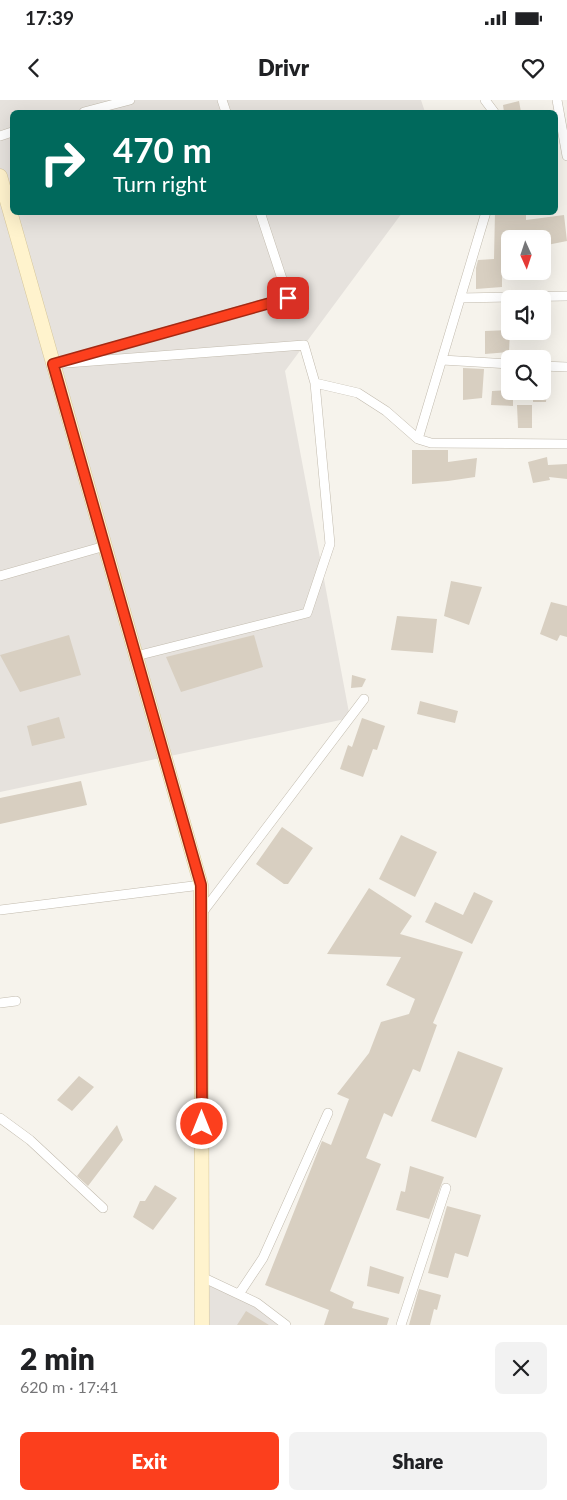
<!DOCTYPE html>
<html lang="en">
<head>
<meta charset="utf-8">
<style>
	body { margin:0; font-family:Lato,sans-serif; background:#f2f2f2; color:#202124; height:100vh; display:flex; flex-direction:column; font-size:19px; white-space:nowrap }
	* { box-sizing:border-box; margin:0 }
	p { font-size:16px; color:#757577 }
	.icon { flex:none; width:28px; height:28px; fill:none; stroke:currentColor; stroke-width:2; stroke-linecap:round; stroke-linejoin:round }
	.map { position:relative; height:1225px; overflow:hidden }
	.drawer { display:flex; flex-direction:column; background:#fff; flex:1 }
	.drawer>* { flex:none }
	.hud { position:absolute; left:10px; top:10px; width:548px; height:105px; border-radius:8px; box-shadow:0 5px 20px #0002; background:#00695c; color:#fff; overflow:hidden }
	.needle { width:32px; rotate:177deg }
	.fabs { position:absolute; left:501px; top:130px; display:grid; gap:10px }
	.fabs a { display:grid; place-items:center; width:50px; height:50px; border-radius:8px; background:#fff; box-shadow:0 5px 20px #0002; font-size:25px }
	.pin { position:absolute; display:grid; place-items:center; width:42px; height:42px; color:#fff; margin:-21px; border-radius:10px; box-shadow:0 2px 8px #0006 }
	.me { position:absolute; width:55px; margin:-28px; rotate:0deg; stroke-linejoin:round; filter:drop-shadow(0 0 4px #0008) }
	.turn { display:flex; align-items:center; gap:18px; height:105px; padding:0 20px; font-size:22px }
	.turn .icon { width:65px; height:65px; stroke-width:2.5 }
	.turn b { display:block; font-size:35px; line-height:42px }
	.round { display:grid; place-items:center; flex:none; width:52px; height:52px; border-radius:8px; background:#f2f2f2 }
	.headline { display:flex; align-items:center; justify-content:space-between; height:85px; padding:0 20px }
	h1 { font-size:30px; font-weight:800; line-height:38px }
	.primary-button { display:flex; gap:10px; margin-top:auto; padding:10px 20px }
	.primary-button a { flex:1; height:58px; border-radius:8px; background:#fc3f1d; color:#fff; font-size:20px; font-weight:800; line-height:58px; text-align:center }
	.primary-button a+a { background:#f2f2f2; color:#202124 }
	.status { display:flex; justify-content:space-between; align-items:center; height:35px; padding:0 25px; background:#fff; direction:ltr }
	.status svg { height:14px; fill:currentColor }
	header { display:flex; justify-content:space-between; align-items:center; height:65px; padding:0 20px; background:#fff; font-size:22px; font-weight:800 }
	.map>svg:first-child { display:block }
	.industrial { fill:#e6e2dd }
	.building { fill:#d8cfc1 }
	.lines { fill:none; stroke-linecap:round; stroke-linejoin:round }
	.street-casing { stroke:#c2bbae; stroke-width:10 }
	.secondary-casing { stroke:#d6c79b; stroke-width:15 }
	.street { stroke:#fff; stroke-width:9 }
	.secondary { stroke:#fff3cd; stroke-width:14 }
	.route-casing { stroke:#a42913; stroke-width:12 }
	.route { stroke:#fc3f1d; stroke-width:9 }
</style>
</head>
<body>
<div class="status"><b>17:39</b><svg viewBox="0 0 49 12"><path d="M0 12V9h3v3zM5 12V6h3v6zM10 12V3h3v9zM15 12V0h3v12zM26 1h20v11H26zM47 4h2v5h-2z"/></svg></div>
<header><svg class="icon" aria-label="back" viewBox="0 0 24 24"><path d="M15 5l-7 7 7 7"/></svg>Drivr<svg class="icon" aria-label="heart" viewBox="0 0 24 24"><path d="M12 20l-8-8c-3-5 5-10 8-4 3-6 11-1 8 4z"/></svg></header>
<div class="map">
<svg width="567" height="1225" viewBox="0 0 567 1225">
	<rect width="100%" height="100%" fill="#f6f3ec"/>
	<!-- industrial -->
	<path class="industrial" d="M 0,0 L 421,0 L 425,12 L 12,12 L 12,112 L 402,113 L 285,271 L 350,618 L 0,692 Z
		M 202,1177 L 257,1203 L 286,1225 L 202,1225 Z"/>
	<!-- building -->
	<path class="building" d="M 519,1 L 521,12 L 504,12 L 503,5 Z
		M 495,112 L 526,112 L 526,120 L 564,115 L 567,141 L 542,146 L 542,139 L 510,139 L 510,147 L 502,148 L 502,187 L 476,189 L 476,168 L 478,160 L 494,159 Z
		M 510,230 L 509,252 L 485,254 L 485,231 Z
		M 463,268 L 484,269 L 482,298 L 463,300 Z
		M 510,290 L 510,291 L 513,291 L 513,306 L 491,305 L 492,291 Z
		M 533,291 L 547,291 L 546,302 L 533,302 Z
		M 517,305 L 532,305 L 532,328 L 518,328 Z
		M 412,350 L 448,350 L 448,362 L 477,358 L 475,377 L 448,381 L 412,384 Z
		M 547,357 L 548,365 L 567,364 L 567,379 L 549,377 L 550,380 L 533,383 L 528,362 Z
		M 451,481 L 482,487 L 469,525 L 444,516 Z
		M 551,502 L 567,506 L 567,537 L 560,535 L 557,541 L 540,534 Z
		M 397,516 L 437,519 L 433,553 L 391,550 Z
		M 69,535 L 81,575 L 20,592 L 0,555 Z
		M 254,535 L 263,567 L 181,592 L 166,557 Z
		M 352,575 L 366,579 L 362,587 L 351,588 Z
		M 420,601 L 458,611 L 455,623 L 417,614 Z
		M 59,617 L 65,638 L 32,646 L 27,626 Z
		M 362,618 L 385,626 L 377,650 L 373,649 L 363,677 L 340,669 L 348,645 L 352,647 Z
		M 81,681 L 87,705 L 0,724 L 0,698 Z
		M 282,727 L 313,748 L 288,784 L 284,784 L 256,764 Z
		M 401,735 L 437,752 L 415,797 L 379,779 Z
		M 369,788 L 412,816 L 400,834 L 463,852 L 433,923 L 437,925 L 420,972 L 413,969 L 392,1017 L 384,1013 L 366,1058 L 381,1064 L 330,1191 L 354,1202 L 352,1208 L 389,1218 L 387,1225 L 324,1225 L 329,1210 L 265,1185 L 322,1041 L 331,1045 L 349,999 L 337,994 L 369,953 L 381,922 L 409,914 L 415,899 L 386,885 L 401,857 L 327,854 Z
		M 474,792 L 493,801 L 472,844 L 425,822 L 435,802 L 463,815 Z
		M 458,951 L 503,968 L 476,1038 L 431,1021 Z
		M 79,976 L 94,987 L 72,1011 L 57,1000 Z
		M 117,1025 L 123,1040 L 88,1086 L 77,1076 Z
		M 410,1066 L 444,1077 L 429,1119 L 396,1110 L 401,1091 L 405,1092 Z
		M 155,1085 L 177,1098 L 153,1130 L 133,1117 L 140,1101 L 145,1101 Z
		M 447,1106 L 481,1115 L 468,1157 L 455,1153 L 448,1178 L 428,1173 Z
		M 370,1166 L 404,1177 L 399,1194 L 367,1186 Z
		M 419,1189 L 441,1195 L 437,1210 L 434,1209 L 430,1225 L 409,1225 Z
		M 246,1211 L 269,1225 L 237,1225 Z"/>
	<g class="lines">
		<!-- street casing -->
		<g class="street-casing">
			<path id="street" d="M 222,0 L 226,12
				M 485,0 L 494,12
				M 557,0 L 567,56
				M 84,12 L 130,0
				M 0,36 L 12,32
				M 460,198 L 567,196
				M 73,258 L 288,197 L 260,112
				M 442,260 L 510,264
				M 53,264 L 304,245 L 315,283 L 330,444 L 307,513 L 136,556
				M 542,266 L 567,267
				M 315,283 L 358,293 L 386,311 L 418,339 L 431,343 L 567,344
				M 418,339 L 486,112
				M 0,476 L 105,446
				M 0,810 L 201,785
				M 202,813 L 364,599
				M 0,903 L 16,901
				M 0,1018 L 30,1040 L 103,1108
				M 202,1177 L 257,1203 L 286,1225
				M 239,1194 L 263,1158 L 328,1013
				M 401,1225 L 446,1088"/>
		</g>
		<!-- secondary casing -->
		<g class="secondary-casing">
			<path id="secondary" d="M 0,76 L 201,785 L 202,1225"/>
		</g>
		<!-- street -->
		<use href="#street" class="street"/>
		<!-- secondary -->
		<use href="#secondary" class="secondary"/>
	</g>
	<g class="lines">
		<!-- route casing -->
		<g class="route-casing">
			<path id="route" d="M 202,1024 L 201,785 L 53,264 L 288,198"/>
		</g>
		<!-- route -->
		<use href="#route" class="route"/>
	</g>
</svg>
<div class="fabs">
<a><svg class="needle" viewBox="-14 -14 28 28"><path d="M0-13l5 13h-10z" fill="#e53935"/><path d="M0 13l5-13h-10z" fill="#757577"/></svg></a>
<a><svg class="icon" aria-label="sound" viewBox="0 0 24 24"><path d="M4 9h4l5-4v14l-5-4H4zM17 9q2 3 0 6"/></svg></a>
<a><svg class="icon" aria-label="search" viewBox="0 0 24 24"><circle cx="10" cy="10" r="6"/><path d="M15 15l6 6"/></svg></a>
</div>
<div class="pin" style="left:288px;top:198px;background:#d93025"><svg class="icon" aria-label="arrive" viewBox="0 0 24 24"><path d="M6 21V4h12l-3 4 3 4H6"/></svg></div>
<svg class="me" style="left:202px;top:1024px" viewBox="-20 -20 40 40"><circle r="17" fill="#fc3f1d" stroke="#fff" stroke-width="3"/><path d="M0-11L8 9 0 5-8 9z" fill="#fff"/></svg>
<div class="hud">
<div class="turn"><svg class="icon" aria-label="right" viewBox="0 0 24 24"><path d="M7 20v-9h11M14 6l5 5-5 5"/></svg><div><b>470 m</b>Turn right</div></div>
</div>
</div>
<section class="drawer">
<div class="headline"><div><h1>2 min</h1><p>620 m · 17:41</p></div><a class="round"><svg class="icon" aria-label="close" viewBox="0 0 24 24"><path d="M6 6l12 12M18 6L6 18"/></svg></a></div>
<div class="primary-button"><a>Exit</a><a>Share</a></div>
</section>
</body>
</html>
